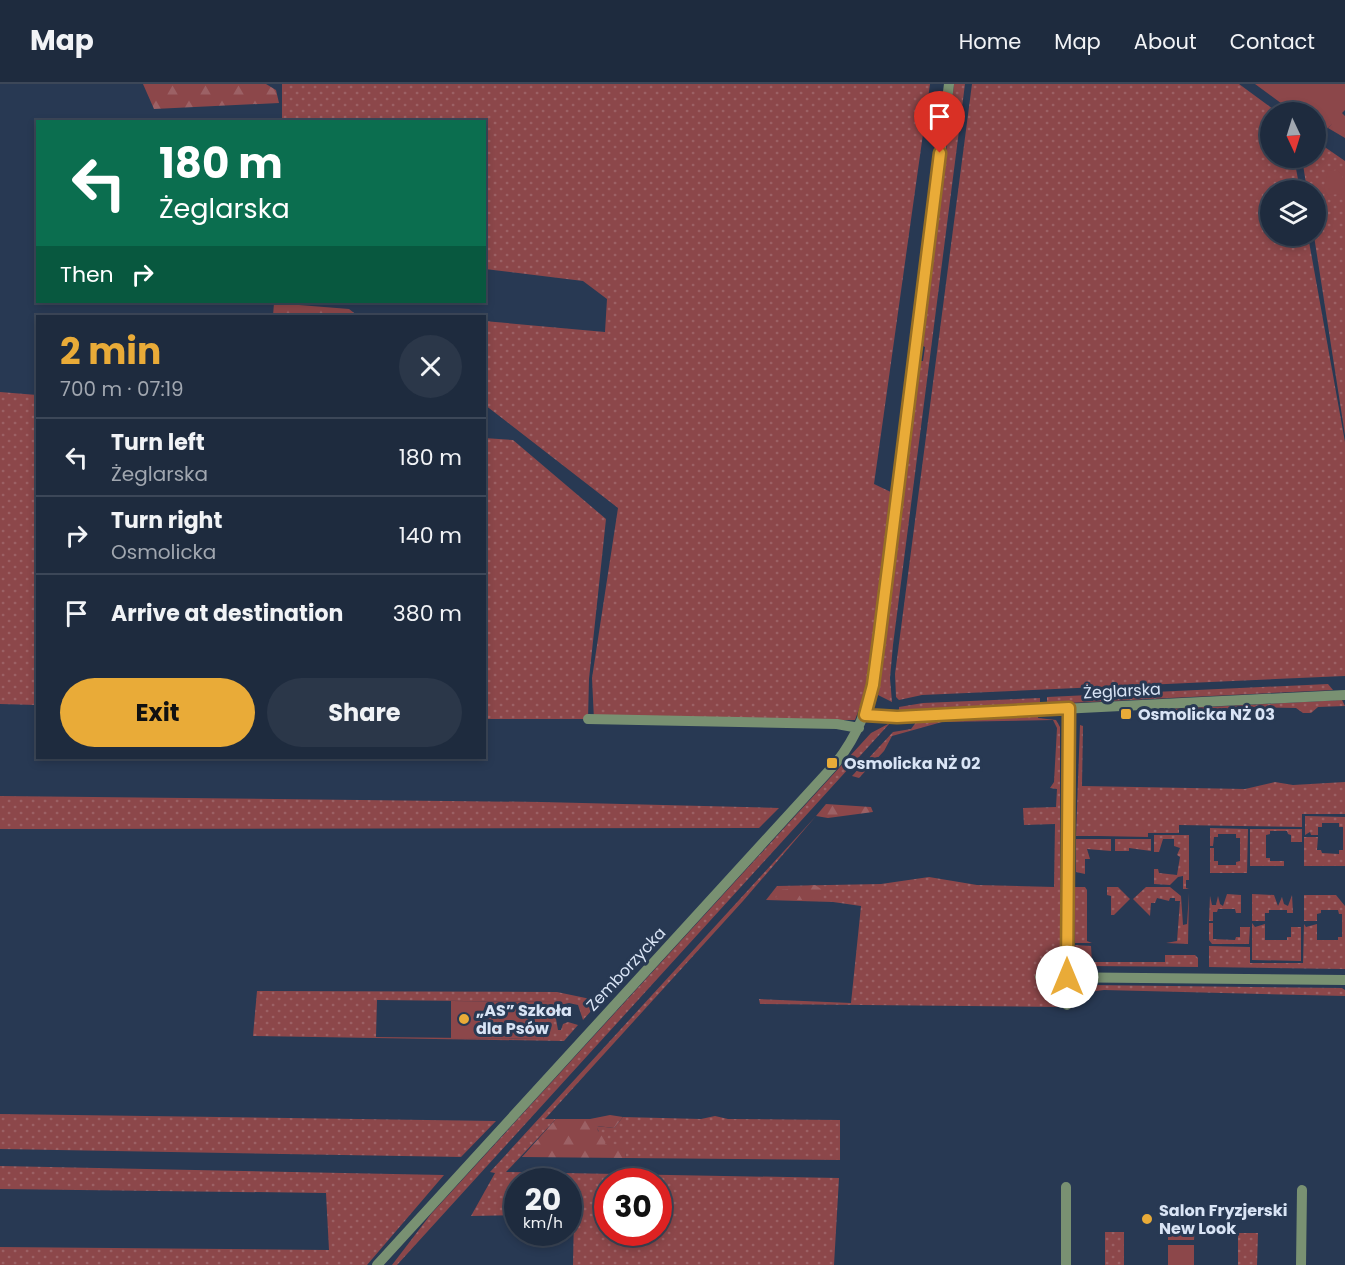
<!DOCTYPE html>
<html lang="en">
<head>
<meta charset="utf-8">
<style>
	body { margin:0; font-family:Poppins,sans-serif; background:#2b3749; color:#f1f3f6; height:100vh; display:flex; flex-direction:column; font-size:22px; white-space:nowrap }
	* { box-sizing:border-box; margin:0 }
	p { font-size:20px; color:#a1a7b0 }
	.icon { flex:none; width:33px; height:33px; fill:none; stroke:currentColor; stroke-width:2; stroke-linecap:round; stroke-linejoin:round }
	.map { position:relative; flex:1; overflow:hidden }
	.drawer { position:absolute; left:36px; top:231px; width:450px; height:444px; display:flex; flex-direction:column; background:#1e2b3e; border-radius:0px; box-shadow:0 3px 9px #0003,0 0 0 2px #3c4758 }
	.drawer>* { flex:none }
	.guide { position:absolute; left:36px; top:36px; width:450px; height:183px; border-radius:0px; box-shadow:0 3px 9px #0003,0 0 0 2px #3c4758; background:#0b6e4f; color:#fff; overflow:hidden }
	.needle { width:39px; rotate:176deg }
	.fabs { position:absolute; left:1260px; top:18px; display:grid; gap:12px }
	.fabs a { display:grid; place-items:center; width:66px; height:66px; border-radius:50%; background:#1e2b3e; box-shadow:0 3px 9px #0003,0 0 0 2px #3c4758; font-size:30px }
	.speed { position:absolute; left:504px; top:1084px; display:flex; gap:12px; font-size:30px; font-weight:700; text-align:center }
	.speed>* { display:grid; place-content:center; width:78px; height:78px; border-radius:50%; background:#1e2b3e; box-shadow:0 3px 9px #0003,0 0 0 2px #3c4758; line-height:1 }
	.speed small { font-size:15px; font-weight:400 }
	.speed .limit { border:9px solid #d22; background:#fff; color:#111 }
	.pin { position:absolute; display:grid; place-items:center; width:51px; height:51px; color:#fff; margin:-62px -26px; border-radius:50% 50% 50% 0; rotate:-45deg; box-shadow:0 0 6px #0007 }
	.pin .icon { rotate:45deg }
	.me { position:absolute; width:66px; margin:-33px; rotate:0deg; stroke-linejoin:round; filter:drop-shadow(0 0 4px #0008) }
	.turn { display:flex; align-items:center; gap:21px; height:126px; padding:0 24px; font-size:27px }
	.turn .icon { width:78px; height:78px; stroke-width:2.5 }
	.turn b { display:block; font-size:42px; line-height:51px }
	.then { display:flex; align-items:center; height:57px; padding:0 24px; background:#0003; gap:12px; font-size:22px }
	.round { display:grid; place-items:center; flex:none; width:63px; height:63px; border-radius:32px; background:#2b3749 }
	.head { display:flex; align-items:center; justify-content:space-between; height:102px; padding:0 24px }
	h1 { font-size:36px; font-weight:700; line-height:45px; color:#e9ab38 }
	.button { display:flex; gap:12px; margin-top:auto; padding:12px 24px }
	.button a { flex:1; height:69px; border-radius:36px; background:#e9ab38; color:#111; font-size:24px; font-weight:700; line-height:69px; text-align:center }
	.button a+a { background:#2b3749; color:#f1f3f6 }
	ul { padding:0; list-style:none }
	li { display:flex; align-items:center; gap:18px; height:78px; padding:0 24px; border-top:2px solid #3c4758 }
	li div { flex:1 }
	li b { display:block; font-size:22px }
	li em { font-style:normal }
	header { display:flex; align-items:center; gap:36px; box-sizing:border-box; height:84px; padding:0 30px; background:#1e2b3e; border-bottom:2px solid #3c4758 }
	header strong { font-size:28px }
	nav { display:flex; gap:33px; margin-inline-start:auto; font-size:21px }
	.map>svg:first-child { display:block }
	.grass { fill:url(#grass-dots); fill-rule:evenodd }
	.forest { fill:url(#forest-firs) }
	.park { fill:#8c474a }
	.lines { fill:none; stroke-linecap:round; stroke-linejoin:round }
	.minor { stroke:#799172; stroke-width:10 }
	.route-casing { stroke:#976f24; stroke-width:15 }
	.route { stroke:#e9ab38; stroke-width:10 }
	.poi-dot { fill:#e9ab38; stroke:#283953; stroke-width:2 }
	.labels { text-anchor:middle; dominant-baseline:central; stroke-width:6; stroke-linejoin:round; paint-order:stroke }
	.street-label { font-size:16px; fill:#d9e4f5; stroke:#283953 }
	.poi-label { font-size:16px; font-weight:bold; fill:#d9e4f5; stroke:#283953; text-anchor:start }
</style>
</head>
<body>
<header>
<strong>Map</strong>
<nav><a>Home</a><a>Map</a><a>About</a><a>Contact</a></nav>
</header>
<div class="map">
<svg width="1345" height="1181" viewBox="0 0 1345 1181">
	<defs>
		<pattern id="grass-dots" width="8" height="8" patternUnits="userSpaceOnUse" patternTransform="scale(1.5)"><rect width="8" height="8" fill="#8c474a"/><path d="M2 2h.1M6 6h.1" fill="none" stroke="#9c6165" stroke-width="1.8" stroke-linecap="round"/></pattern>
		<pattern id="forest-firs" width="22" height="20" patternUnits="userSpaceOnUse" patternTransform="scale(1.5)"><rect width="22" height="20" fill="#8c474a"/><path d="M5 1l3.5 6h-7zM16 11l3.5 6h-7z" fill="#9c6165"/></pattern>
	</defs>
	<rect width="100%" height="100%" fill="#283953"/>
	<!-- grass -->
	<path class="grass" d="M 282,0 L 930,0 L 874,400 L 895,410 L 866,606 L 855,636 L 594,636 L 592,594 L 618,424 L 485,321 L 484,237 L 605,248 L 607,215 L 583,197 L 485,185 L 484,38 L 282,37 Z
		M 954,0 L 965,0 L 893,561 L 890,594 L 892,618 L 878,611 L 920,277 L 923,277 L 925,263 L 923,262 Z
		M 972,0 L 1239,0 L 1277,28 L 1270,28 L 1270,74 L 1294,74 L 1300,106 L 1270,106 L 1270,152 L 1308,152 L 1345,358 L 1345,592 L 922,611 L 899,616 L 896,613 L 895,590 Z
		M 1316,57 L 1345,77 L 1345,351 L 1314,152 L 1316,106 L 1307,106 L 1302,74 L 1316,74 Z
		M 0,308 L 37,311 L 37,621 L 0,620 Z
		M 484,354 L 513,356 L 606,435 L 589,595 L 588,635 L 485,635 Z
		M 1328,600 L 1333,606 L 1047,620 L 1047,613 Z
		M 1040,614 L 1040,620 L 899,627 L 899,623 L 923,619 Z
		M 1342,616 L 1345,622 L 1318,623 L 1311,629 L 1303,629 L 1296,624 L 1253,623 L 1151,629 L 1151,626 Z
		M 1038,631 L 1038,634 L 1056,636 L 1060,643 L 1060,870 L 1044,886 L 1043,883 L 1036,887 L 1037,902 L 1045,902 L 1058,914 L 1060,923 L 760,920 L 759,915 L 851,919 L 861,822 L 833,818 L 766,816 L 777,802 L 881,800 L 929,793 L 977,801 L 1054,803 L 1055,740 L 1024,741 L 1023,724 L 1056,723 L 1057,705 L 1050,704 L 1054,698 L 1057,644 L 1053,636 L 942,638 L 892,652 L 884,667 L 859,694 L 852,692 L 893,648 L 911,645 L 917,637 Z
		M 890,639 L 397,1181 L 392,1181 L 431,1130 L 871,649 Z
		M 1080,641 L 1083,642 L 1082,702 L 1245,705 L 1275,698 L 1293,701 L 1345,698 L 1345,730 L 1302,730 L 1302,743 L 1179,741 L 1179,749 L 1148,749 L 1148,743 L 1098,743 L 1098,752 L 1076,752 Z
		M 0,712 L 542,718 L 779,724 L 759,744 L 16,745 L 0,745 Z
		M 816,732 L 743,817 L 545,1035 L 556,1035 L 506,1088 L 839,1094 L 834,1181 L 573,1181 L 574,1131 L 569,1131 L 568,1098 L 518,1098 L 517,1131 L 471,1132 L 495,1089 L 490,1088 ZM 608,1098 L 658,1098 L 658,1149 L 608,1149 Z
		M 1305,732 L 1345,733 L 1345,782 L 1304,782 L 1304,753 L 1318,753 L 1317,766 L 1321,766 L 1322,769 L 1339,770 L 1339,766 L 1343,766 L 1343,743 L 1339,743 L 1339,739 L 1322,739 L 1322,743 L 1318,743 L 1318,751 L 1311,751 L 1310,748 L 1305,751 Z
		M 1210,744 L 1248,745 L 1247,789 L 1210,789 L 1210,764 L 1214,764 L 1214,777 L 1218,777 L 1218,781 L 1236,781 L 1236,778 L 1240,777 L 1240,754 L 1236,754 L 1236,750 L 1218,750 L 1218,753 L 1214,753 L 1213,762 L 1210,762 Z
		M 1250,745 L 1302,745 L 1302,758 L 1291,758 L 1291,751 L 1288,750 L 1287,747 L 1270,747 L 1270,750 L 1266,751 L 1266,774 L 1270,774 L 1270,777 L 1284,777 L 1284,782 L 1250,782 Z
		M 1154,751 L 1189,751 L 1189,796 L 1186,796 L 1186,804 L 1189,805 L 1183,805 L 1183,792 L 1178,793 L 1170,801 L 1154,800 L 1154,785 L 1158,785 L 1159,789 L 1177,791 L 1180,773 L 1177,771 L 1180,764 L 1174,762 L 1174,755 L 1163,755 L 1159,768 L 1154,768 Z
		M 1076,755 L 1111,755 L 1111,767 L 1087,765 L 1090,775 L 1085,775 L 1085,790 L 1076,788 Z
		M 1115,755 L 1151,755 L 1151,767 L 1129,764 L 1129,767 L 1115,767 Z
		M 1075,803 L 1085,803 L 1087,806 L 1087,857 L 1092,859 L 1075,859 Z
		M 1107,803 L 1118,803 L 1130,815 L 1114,831 L 1111,831 L 1111,812 L 1107,811 Z
		M 1146,803 L 1170,803 L 1181,812 L 1183,841 L 1187,840 L 1189,809 L 1188,860 L 1166,859 L 1177,857 L 1180,817 L 1175,817 L 1175,814 L 1170,814 L 1169,817 L 1157,814 L 1155,819 L 1151,819 L 1150,832 L 1133,815 Z
		M 1227,810 L 1241,811 L 1241,829 L 1236,829 L 1235,825 L 1218,825 L 1217,828 L 1213,828 L 1213,837 L 1209,837 L 1210,812 L 1212,821 L 1216,821 L 1218,812 L 1220,820 L 1223,822 Z
		M 1252,810 L 1274,811 L 1278,822 L 1282,813 L 1284,820 L 1288,822 L 1292,811 L 1293,829 L 1287,829 L 1287,826 L 1269,826 L 1269,829 L 1265,829 L 1265,837 L 1252,837 Z
		M 1304,811 L 1336,811 L 1345,822 L 1345,885 L 1209,883 L 1209,862 L 1250,863 L 1250,879 L 1303,879 L 1304,840 L 1306,843 L 1317,840 L 1317,856 L 1338,856 L 1338,853 L 1342,853 L 1342,830 L 1339,830 L 1338,826 L 1321,826 L 1321,829 L 1317,830 L 1317,837 L 1304,837 Z
		M 1209,839 L 1213,839 L 1213,855 L 1235,856 L 1236,853 L 1240,853 L 1240,843 L 1250,843 L 1249,860 L 1212,860 L 1209,856 Z
		M 1252,839 L 1255,843 L 1265,840 L 1265,856 L 1287,856 L 1287,853 L 1291,853 L 1291,843 L 1301,843 L 1301,877 L 1252,876 Z
		M 1075,861 L 1091,862 L 1092,878 L 1165,878 L 1165,871 L 1195,871 L 1198,874 L 1198,883 L 1088,882 L 1076,871 Z
		M 1092,901 L 1342,904 L 1345,906 L 1345,912 L 1104,906 L 1088,908 L 1075,921 L 1077,914 Z
		M 257,907 L 557,908 L 600,917 L 583,936 L 578,921 L 569,919 L 560,921 L 556,935 L 558,946 L 561,946 L 563,940 L 568,938 L 578,941 L 564,957 L 253,952 ZM 377,916 L 554,918 L 543,955 L 376,953 Z
		M 0,1030 L 496,1037 L 461,1073 L 0,1065 Z
		M 715,1032 L 728,1035 L 840,1036 L 840,1076 L 626,1074 L 625,1068 L 605,1060 L 596,1042 L 614,1044 L 623,1033 L 701,1035 Z
		M 0,1082 L 444,1091 L 367,1181 L 0,1181 L 0,1163 L 329,1166 L 326,1109 L 0,1105 Z
		M 1105,1148 L 1124,1148 L 1124,1181 L 1105,1181 Z
		M 1238,1149 L 1258,1149 L 1257,1181 L 1238,1181 Z"/>
	<!-- forest -->
	<path class="forest" d="M 143,0 L 266,0 L 276,6 L 279,19 L 154,25 Z
		M 274,219 L 349,225 L 358,232 L 273,232 Z
		M 826,720 L 871,723 L 873,728 L 828,734 L 816,732 Z
		M 815,801 L 827,809 C 816,819 790,816 776,814 L 777,809 L 781,806 Z
		M 610,1031 L 623,1033 L 614,1044 L 597,1042 L 598,1047 L 608,1051 L 605,1060 L 625,1061 L 626,1074 L 522,1073 L 556,1035 L 590,1035 Z"/>
	<!-- park -->
	<path class="park" d="M 1255,0 L 1345,0 L 1345,26 L 1342,29 L 1345,32 L 1345,54 L 1328,44 L 1332,40 L 1322,49 L 1316,44 L 1316,28 L 1293,28 Z
		M 1337,86 L 1342,91 L 1345,106 L 1342,110 L 1327,111 L 1324,103 L 1328,87 Z
		M 1098,743 L 1148,743 L 1148,753 L 1098,752 Z
		M 451,917 L 554,918 L 555,918 L 543,955 L 451,954 Z
		M 1168,1142 L 1195,1142 L 1194,1156 L 1168,1156 Z
		M 1168,1161 L 1194,1161 L 1194,1181 L 1168,1181 Z"/>
	<g class="lines">
		<!-- minor -->
		<path class="minor" d="M 865,631 L 897,633 L 1345,611
			M 588,635 L 837,640 L 859,644
			M 1040,893 L 1345,896
			M 1067,921 L 1069,624
			M 377,1181 L 836,679 C 857,652 869,625 874,591 L 949,0
			M 1066,1181 L 1066,1103
			M 1301,1181 L 1302,1106"/>
	</g>
	<g class="lines">
		<!-- route casing -->
		<g class="route-casing">
			<path id="route" d="M 940,69 L 880,548 L 873,601 L 865,631 L 897,633 L 1069,624 L 1067,893"/>
		</g>
		<!-- route -->
		<use href="#route" class="route"/>
	</g>
	<!-- markers -->
	<g class="poi-dot">
		<rect x="1120" y="624" width="12" height="12" rx="3"/>
		<rect x="826" y="673" width="12" height="12" rx="3"/>
		<circle cx="464" cy="935" r="6"/>
		<circle cx="1147" cy="1135" r="6"/>
	</g>
	<g class="labels">
		<!-- street labels -->
		<g class="street-label">
			<text transform="translate(1122 607) rotate(-3)">Żeglarska</text>
			<text transform="translate(626 885) rotate(-47)">Zemborzycka</text>
		</g>
		<!-- poi labels -->
		<g class="poi-label">
			<text x="1138" y="630">Osmolicka NŻ 03</text>
			<text x="844" y="679">Osmolicka NŻ 02</text>
			<text x="476" y="926">„AS” Szkoła<tspan x="476" dy="18">dla Psów</tspan></text>
			<text x="1159" y="1126">Salon Fryzjerski<tspan x="1159" dy="18">New Look</tspan></text>
		</g>
	</g>
</svg>
<div class="fabs">
<a><svg class="needle" viewBox="-14 -14 28 28"><path d="M0-13l5 13h-10z" fill="#e53935"/><path d="M0 13l5-13h-10z" fill="#a1a7b0"/></svg></a>
<a><svg class="icon" aria-label="layers" viewBox="0 0 24 24"><path d="M12 4l9 5-9 5-9-5zM3 14l9 5 9-5"/></svg></a>
</div>
<div class="speed"><div>20<small>km/h</small></div><div class="limit">30</div></div>
<div class="pin" style="left:940px;top:69px;background:#d93025"><svg class="icon" aria-label="arrive" viewBox="0 0 24 24"><path d="M6 21V4h12l-3 4 3 4H6"/></svg></div>
<svg class="me" style="left:1067px;top:893px" viewBox="-20 -20 40 40"><circle r="19" fill="#fff"/><path d="M0-13L10 11 0 6-10 11z" fill="#e9ab38"/></svg>
<div class="guide">
<div class="turn"><svg class="icon" aria-label="left" viewBox="0 0 24 24"><path d="M17 20v-9H6M10 6l-5 5 5 5"/></svg><div><b>180 m</b>Żeglarska</div></div>
<div class="then">Then<svg class="icon" aria-label="right" viewBox="0 0 24 24"><path d="M7 20v-9h11M14 6l5 5-5 5"/></svg></div>
</div>
<section class="drawer">
<div class="head"><div><h1>2 min</h1><p>700 m · 07:19</p></div><a class="round"><svg class="icon" aria-label="close" viewBox="0 0 24 24"><path d="M6 6l12 12M18 6L6 18"/></svg></a></div>
<ul>
<li><svg class="icon" aria-label="left" viewBox="0 0 24 24"><path d="M17 20v-9H6M10 6l-5 5 5 5"/></svg><div><b>Turn left</b><p>Żeglarska</p></div><em>180 m</em></li>
<li><svg class="icon" aria-label="right" viewBox="0 0 24 24"><path d="M7 20v-9h11M14 6l5 5-5 5"/></svg><div><b>Turn right</b><p>Osmolicka</p></div><em>140 m</em></li>
<li><svg class="icon" aria-label="arrive" viewBox="0 0 24 24"><path d="M6 21V4h12l-3 4 3 4H6"/></svg><div><b>Arrive at destination</b></div><em>380 m</em></li>
</ul>
<div class="button"><a>Exit</a><a>Share</a></div>
</section>
</div>
</body>
</html>
